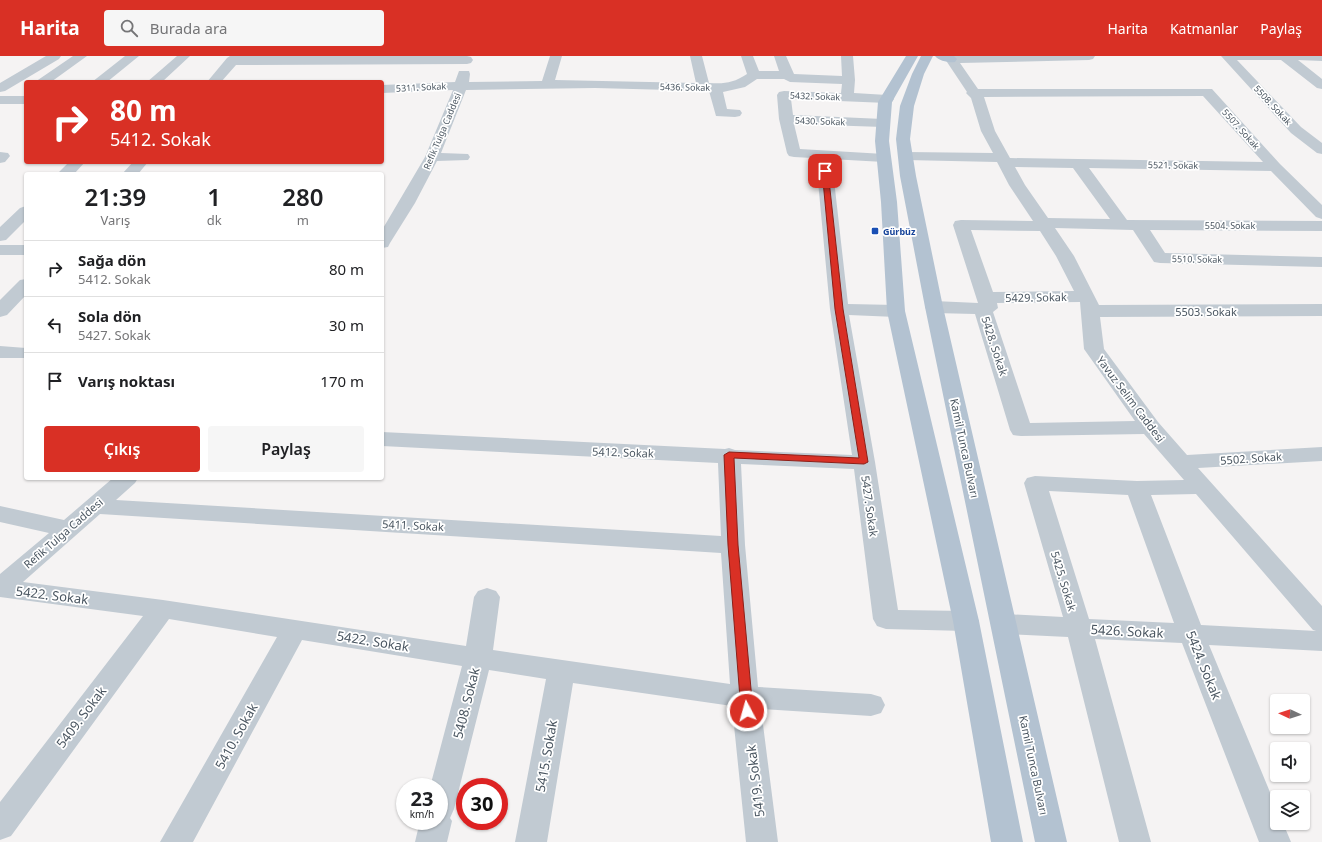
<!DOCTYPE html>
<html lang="tr">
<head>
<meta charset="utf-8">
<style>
	body { margin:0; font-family:"Noto Sans",sans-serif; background:#f6f6f6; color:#202124; height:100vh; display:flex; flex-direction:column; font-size:15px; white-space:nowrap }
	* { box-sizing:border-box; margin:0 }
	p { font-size:13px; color:#757577 }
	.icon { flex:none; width:22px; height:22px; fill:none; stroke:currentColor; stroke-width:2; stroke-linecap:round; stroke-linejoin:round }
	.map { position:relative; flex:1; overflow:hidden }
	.drawer { position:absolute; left:24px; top:116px; width:360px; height:308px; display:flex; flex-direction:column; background:#fff; border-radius:4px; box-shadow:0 1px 3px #0004 }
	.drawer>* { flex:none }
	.guide { position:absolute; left:24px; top:24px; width:360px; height:84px; border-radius:4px; box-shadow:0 1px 3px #0004; background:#d93025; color:#fff; overflow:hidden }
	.needle { width:26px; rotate:274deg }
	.controls { position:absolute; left:1270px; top:638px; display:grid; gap:8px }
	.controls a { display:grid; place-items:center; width:40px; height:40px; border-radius:4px; background:#fff; box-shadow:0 1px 3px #0004; font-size:20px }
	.speed { position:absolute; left:396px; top:722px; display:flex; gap:8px; font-size:20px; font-weight:700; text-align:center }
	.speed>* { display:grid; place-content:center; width:52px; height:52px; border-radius:50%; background:#fff; box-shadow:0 1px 3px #0004; line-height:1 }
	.speed small { font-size:10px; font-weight:400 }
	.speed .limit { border:6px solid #d22; background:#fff; color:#111 }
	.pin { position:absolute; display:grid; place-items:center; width:34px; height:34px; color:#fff; margin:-17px; border-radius:8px; box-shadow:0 2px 6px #0006 }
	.me { position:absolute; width:44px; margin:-22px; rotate:354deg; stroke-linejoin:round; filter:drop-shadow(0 0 3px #0008) }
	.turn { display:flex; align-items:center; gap:14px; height:84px; padding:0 20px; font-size:18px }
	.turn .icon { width:52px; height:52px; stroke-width:2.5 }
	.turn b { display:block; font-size:28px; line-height:34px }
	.eta { display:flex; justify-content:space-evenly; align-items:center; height:68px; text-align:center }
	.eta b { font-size:24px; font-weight:600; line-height:28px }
	.action { display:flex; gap:8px; margin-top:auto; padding:8px 20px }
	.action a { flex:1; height:46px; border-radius:4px; background:#d93025; color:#fff; font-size:16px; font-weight:600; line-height:46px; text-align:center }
	.action a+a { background:#f6f6f6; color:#202124 }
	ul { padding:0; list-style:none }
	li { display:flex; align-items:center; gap:12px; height:56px; padding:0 20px; border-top:1px solid #e0e0e0 }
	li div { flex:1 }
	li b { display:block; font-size:15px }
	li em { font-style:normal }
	header { display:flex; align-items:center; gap:24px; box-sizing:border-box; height:56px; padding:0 20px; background:#d93025; color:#fff }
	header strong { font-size:19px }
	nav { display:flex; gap:22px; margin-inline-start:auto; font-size:14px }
	.search { width:280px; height:36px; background:#f6f6f6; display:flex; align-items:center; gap:10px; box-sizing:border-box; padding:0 14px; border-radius:4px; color:#757577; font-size:15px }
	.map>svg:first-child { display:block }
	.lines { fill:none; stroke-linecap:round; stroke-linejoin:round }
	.minor { fill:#c1cad2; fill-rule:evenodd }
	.major { fill:#b3c2d1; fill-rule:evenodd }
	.route { fill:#d93025; stroke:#8d1f18 }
	.transit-dot { fill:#1a4fb4; stroke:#fff; stroke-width:1.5 }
	.labels { text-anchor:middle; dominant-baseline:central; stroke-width:3.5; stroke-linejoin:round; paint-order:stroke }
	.far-street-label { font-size:9px; fill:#4a5661; stroke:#fff }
	.far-transit-label { font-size:9px; font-weight:bold; fill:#164399; stroke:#fff; text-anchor:start }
	.street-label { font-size:11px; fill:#4a5661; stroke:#fff }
	.near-street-label { font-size:13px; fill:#4a5661; stroke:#fff }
</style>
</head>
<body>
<header>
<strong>Harita</strong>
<div class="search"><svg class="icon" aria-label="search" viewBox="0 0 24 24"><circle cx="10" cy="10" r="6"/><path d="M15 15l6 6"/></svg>Burada ara</div>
<nav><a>Harita</a><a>Katmanlar</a><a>Paylaş</a></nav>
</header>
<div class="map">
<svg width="1322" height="786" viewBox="0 0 1322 786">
	<rect width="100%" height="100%" fill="#f5f3f3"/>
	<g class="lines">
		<!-- minor -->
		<path class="minor" d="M 46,0 L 61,0 L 59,3 L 5,35 L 0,36 L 0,27 Z
			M 73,0 L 87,0 L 51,26 L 35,26 Z
			M 125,0 L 139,0 L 107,26 L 92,26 Z
			M 177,0 L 190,0 L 162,26 L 147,26 Z
			M 230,0 L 467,0 L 471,1 L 473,4 L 471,7 L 467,8 L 236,9 L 221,26 L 207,26 L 227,2 Z
			M 550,0 L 562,0 L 555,24 L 696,27 L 690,0 L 702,0 L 709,27 C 725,28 733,27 747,18 L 741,0 L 753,0 L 759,15 L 779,15 L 774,0 L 786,0 L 794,18 L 842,20 L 841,0 L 853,0 L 855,24 L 854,37 L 887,39 L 892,40 L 894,43 L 892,46 L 887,47 L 791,43 L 793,59 L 883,63 L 888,64 L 890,67 L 888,70 L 883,71 L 794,68 L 800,93 L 884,98 L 889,99 L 891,102 L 889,105 L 884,106 L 794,101 L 789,100 L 787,97 L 779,63 L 777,39 L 779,36 L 784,35 L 841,37 L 842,28 L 790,26 L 784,23 L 757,23 L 745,31 L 723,36 L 727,53 L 740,54 L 742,57 L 740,60 L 735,61 L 716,60 L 709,35 L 595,32 L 466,34 L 441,97 L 468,98 L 470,101 L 468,104 L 437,105 L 415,147 L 390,187 L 388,191 L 382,192 L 382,174 L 425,101 L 453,34 L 382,37 L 382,29 L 455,26 L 459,15 L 469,15 L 470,18 L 469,26 L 542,25 Z
			M 947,0 L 1095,0 L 1093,3 L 1089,4 L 960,7 L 978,33 L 1212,33 L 1280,108 L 1322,149 L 1322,163 L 1316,161 L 1271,115 L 1089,112 L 1127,164 L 1322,165 L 1322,175 L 1150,174 L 1165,197 L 1322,201 L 1322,211 L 1160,207 L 1154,206 L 1133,174 L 1055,172 L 1074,200 L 1099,249 L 1322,248 L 1322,260 L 1100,261 L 1104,293 L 1158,366 L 1187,399 L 1322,391 L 1322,405 L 1198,412 L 1322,550 L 1322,595 L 1209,589 L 1277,753 L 1277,767 L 1283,767 L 1291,786 L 1259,786 L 1182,587 L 1095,583 L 1151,786 L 1119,786 L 1068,581 L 1004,578 L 995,575 L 991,568 L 995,561 L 1004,558 L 1063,561 L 1024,427 L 1027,422 L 1035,420 L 1137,425 L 1184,424 L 1144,378 L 1021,380 L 1013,379 L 1010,374 L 975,258 L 934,257 L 927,255 L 925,251 L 927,247 L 934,245 L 978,247 L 953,169 L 955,165 L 961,164 L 1033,165 L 1009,129 L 997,106 L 906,104 L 901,103 L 899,100 L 901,97 L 906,96 L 993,97 L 981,75 L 971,42 L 966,37 L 967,36 L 945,3 ZM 1203,40 L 1263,106 L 1010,102 L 995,75 L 984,41 ZM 1015,111 L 1073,112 L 1110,163 L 1048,162 L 1025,129 ZM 971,174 L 1040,175 L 1056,200 L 1074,235 L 993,236 ZM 1080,246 L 1084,293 L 1135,365 L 1030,367 L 993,256 L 998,252 L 997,247 ZM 1049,435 L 1128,439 L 1174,567 L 1089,563 ZM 1196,438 L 1313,574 L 1316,575 L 1201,569 L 1151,439 Z
			M 1221,0 L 1322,0 L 1322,5 L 1298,4 L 1322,23 L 1322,33 L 1317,32 L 1281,4 L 1237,4 L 1301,71 L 1322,87 L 1322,98 L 1317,97 L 1291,77 Z
			M 0,40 L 26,40 L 26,48 L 0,48 Z
			M 0,96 L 8,97 L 10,100 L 5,106 L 0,107 Z
			M 69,106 L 85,106 L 74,118 L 57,118 Z
			M 133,106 L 148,106 L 138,118 L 122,118 Z
			M 825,110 L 830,112 L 833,115 L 848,248 L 896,249 L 903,251 L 905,255 L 903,259 L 896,261 L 849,259 L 875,406 L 898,554 L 966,555 L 975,558 L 979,565 L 975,572 L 966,575 L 886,573 L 877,570 L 873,563 L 854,413 L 741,408 L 745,489 L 758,631 L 871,638 L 881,641 L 885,649 L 881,657 L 871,660 L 761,653 L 778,786 L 746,786 L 732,650 L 573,627 L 547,786 L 515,786 L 546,623 L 489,614 L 454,753 L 450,762 L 452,765 L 447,786 L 415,786 L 420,765 L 439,765 L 439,731 L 430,731 L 462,610 L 302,584 L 193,786 L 160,786 L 277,581 L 169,563 L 11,780 L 0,784 L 0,746 L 143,560 L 0,541 L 0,518 L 49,477 L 0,466 L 0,450 L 64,464 L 113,422 L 138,422 L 135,427 L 116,444 L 721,480 L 718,407 L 382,390 L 382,376 L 725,393 L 729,392 L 735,394 L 852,399 L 830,253 L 817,115 L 820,112 ZM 100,458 L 721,497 L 730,628 L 493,594 L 500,541 L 496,535 L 487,532 L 478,535 L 474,541 L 466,590 L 163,544 L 23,526 Z
			M 26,150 L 26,164 L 6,184 L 0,185 L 0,171 L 20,152 Z
			M 0,189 L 26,189 L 26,199 L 0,199 Z
			M 26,223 L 26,239 L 7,259 L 0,261 L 0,244 L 20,224 Z
			M 0,290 L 26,292 L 26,302 L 0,302 Z"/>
		<!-- major -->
		<path class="major" d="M 906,0 L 918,0 L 892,46 L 889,85 L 897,146 L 905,255 L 979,565 L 1023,786 L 991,786 L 953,565 L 887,255 L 881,146 L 875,85 L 878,46 Z
			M 921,0 L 933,0 L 924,18 L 914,50 L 910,83 L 916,120 L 943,251 L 1067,786 L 1035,786 L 925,251 L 900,120 L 896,83 L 900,50 L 912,18 Z
			M 935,0 L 954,0 L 957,3 L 955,6 C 949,7 939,5 935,0 Z"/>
	</g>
	<!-- route -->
	<path class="route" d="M 822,114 L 828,115 L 843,253 L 868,406 L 864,408 L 734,402 L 738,489 L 753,655 L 751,659 L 747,660 L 743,659 L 741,655 L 728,489 L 724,399 L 729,396 L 859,402 L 835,253 Z"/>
	<!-- markers -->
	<rect class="transit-dot" x="871" y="171" width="8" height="8" rx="2"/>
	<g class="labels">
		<!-- far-street labels -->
		<g class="far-street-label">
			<text transform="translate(421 31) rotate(-3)">5311. Sokak</text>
			<text transform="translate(685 31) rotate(1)">5436. Sokak</text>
			<text transform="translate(815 40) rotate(2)">5432. Sokak</text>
			<text transform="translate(1273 49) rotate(47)">5508. Sokak</text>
			<text transform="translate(820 65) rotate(2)">5430. Sokak</text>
			<text transform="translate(1241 73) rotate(48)">5507. Sokak</text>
			<text transform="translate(442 75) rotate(-67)">Refik Tulga Caddesi</text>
			<text transform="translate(1173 109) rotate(1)">5521. Sokak</text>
			<text x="1230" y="169">5504. Sokak</text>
			<text transform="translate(1197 203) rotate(1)">5510. Sokak</text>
		</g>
		<!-- far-transit labels -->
		<g class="far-transit-label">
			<text x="883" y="175">Gürbüz</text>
		</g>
		<!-- street labels -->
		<g class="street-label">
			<text transform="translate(1036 241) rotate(-1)">5429. Sokak</text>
			<text x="1206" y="255">5503. Sokak</text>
			<text transform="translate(995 290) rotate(72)">5428. Sokak</text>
			<text transform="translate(1131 343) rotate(53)">Yavuz Selim Caddesi</text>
			<text transform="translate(965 392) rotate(78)">Kamil Tunca Bulvarı</text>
			<text transform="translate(623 396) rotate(2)">5412. Sokak</text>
			<text transform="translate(1251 402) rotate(-4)">5502. Sokak</text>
			<text transform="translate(870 450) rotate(82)">5427. Sokak</text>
			<text transform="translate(413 469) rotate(3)">5411. Sokak</text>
			<text transform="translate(63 477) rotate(-41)">Refik Tulga Caddesi</text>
			<text transform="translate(1064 525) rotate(73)">5425. Sokak</text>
			<text transform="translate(1034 709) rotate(78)">Kamil Tunca Bulvarı</text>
		</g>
		<!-- near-street labels -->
		<g class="near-street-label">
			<text transform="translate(52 539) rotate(7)">5422. Sokak</text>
			<text transform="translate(1127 575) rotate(3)">5426. Sokak</text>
			<text transform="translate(373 585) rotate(9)">5422. Sokak</text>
			<text transform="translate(1204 609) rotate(68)">5424. Sokak</text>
			<text transform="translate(466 647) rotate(-76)">5408. Sokak</text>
			<text transform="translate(81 661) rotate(-53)">5409. Sokak</text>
			<text transform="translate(236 680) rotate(-61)">5410. Sokak</text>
			<text transform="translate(546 700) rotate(-80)">5415. Sokak</text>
			<text transform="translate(755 725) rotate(-97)">5419. Sokak</text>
		</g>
	</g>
</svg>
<div class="controls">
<a><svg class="needle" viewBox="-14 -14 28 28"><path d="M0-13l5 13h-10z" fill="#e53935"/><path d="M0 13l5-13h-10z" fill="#757577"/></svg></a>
<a><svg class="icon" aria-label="sound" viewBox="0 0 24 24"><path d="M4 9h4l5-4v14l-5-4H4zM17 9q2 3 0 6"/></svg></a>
<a><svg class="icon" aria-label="layers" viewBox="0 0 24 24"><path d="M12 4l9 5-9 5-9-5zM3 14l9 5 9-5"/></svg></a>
</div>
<div class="speed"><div>23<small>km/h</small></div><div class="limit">30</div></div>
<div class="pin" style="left:825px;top:115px;background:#d93025"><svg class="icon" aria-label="arrive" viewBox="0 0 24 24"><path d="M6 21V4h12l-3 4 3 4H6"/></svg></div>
<svg class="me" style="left:747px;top:655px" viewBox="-20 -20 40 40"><circle r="17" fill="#d93025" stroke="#fff" stroke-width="3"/><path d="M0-11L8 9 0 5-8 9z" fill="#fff"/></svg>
<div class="guide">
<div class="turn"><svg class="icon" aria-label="right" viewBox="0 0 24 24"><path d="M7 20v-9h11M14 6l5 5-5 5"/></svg><div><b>80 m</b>5412. Sokak</div></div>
</div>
<section class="drawer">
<div class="eta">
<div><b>21:39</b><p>Varış</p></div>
<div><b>1</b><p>dk</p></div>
<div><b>280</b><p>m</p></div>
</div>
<ul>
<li><svg class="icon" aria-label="right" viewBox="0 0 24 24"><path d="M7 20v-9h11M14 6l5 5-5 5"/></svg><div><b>Sağa dön</b><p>5412. Sokak</p></div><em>80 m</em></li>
<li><svg class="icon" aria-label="left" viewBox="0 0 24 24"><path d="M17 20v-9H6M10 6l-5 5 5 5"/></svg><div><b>Sola dön</b><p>5427. Sokak</p></div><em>30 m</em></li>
<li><svg class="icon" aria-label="arrive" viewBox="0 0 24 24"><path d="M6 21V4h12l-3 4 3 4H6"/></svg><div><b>Varış noktası</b></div><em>170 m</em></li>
</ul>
<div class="action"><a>Çıkış</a><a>Paylaş</a></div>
</section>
</div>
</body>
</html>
